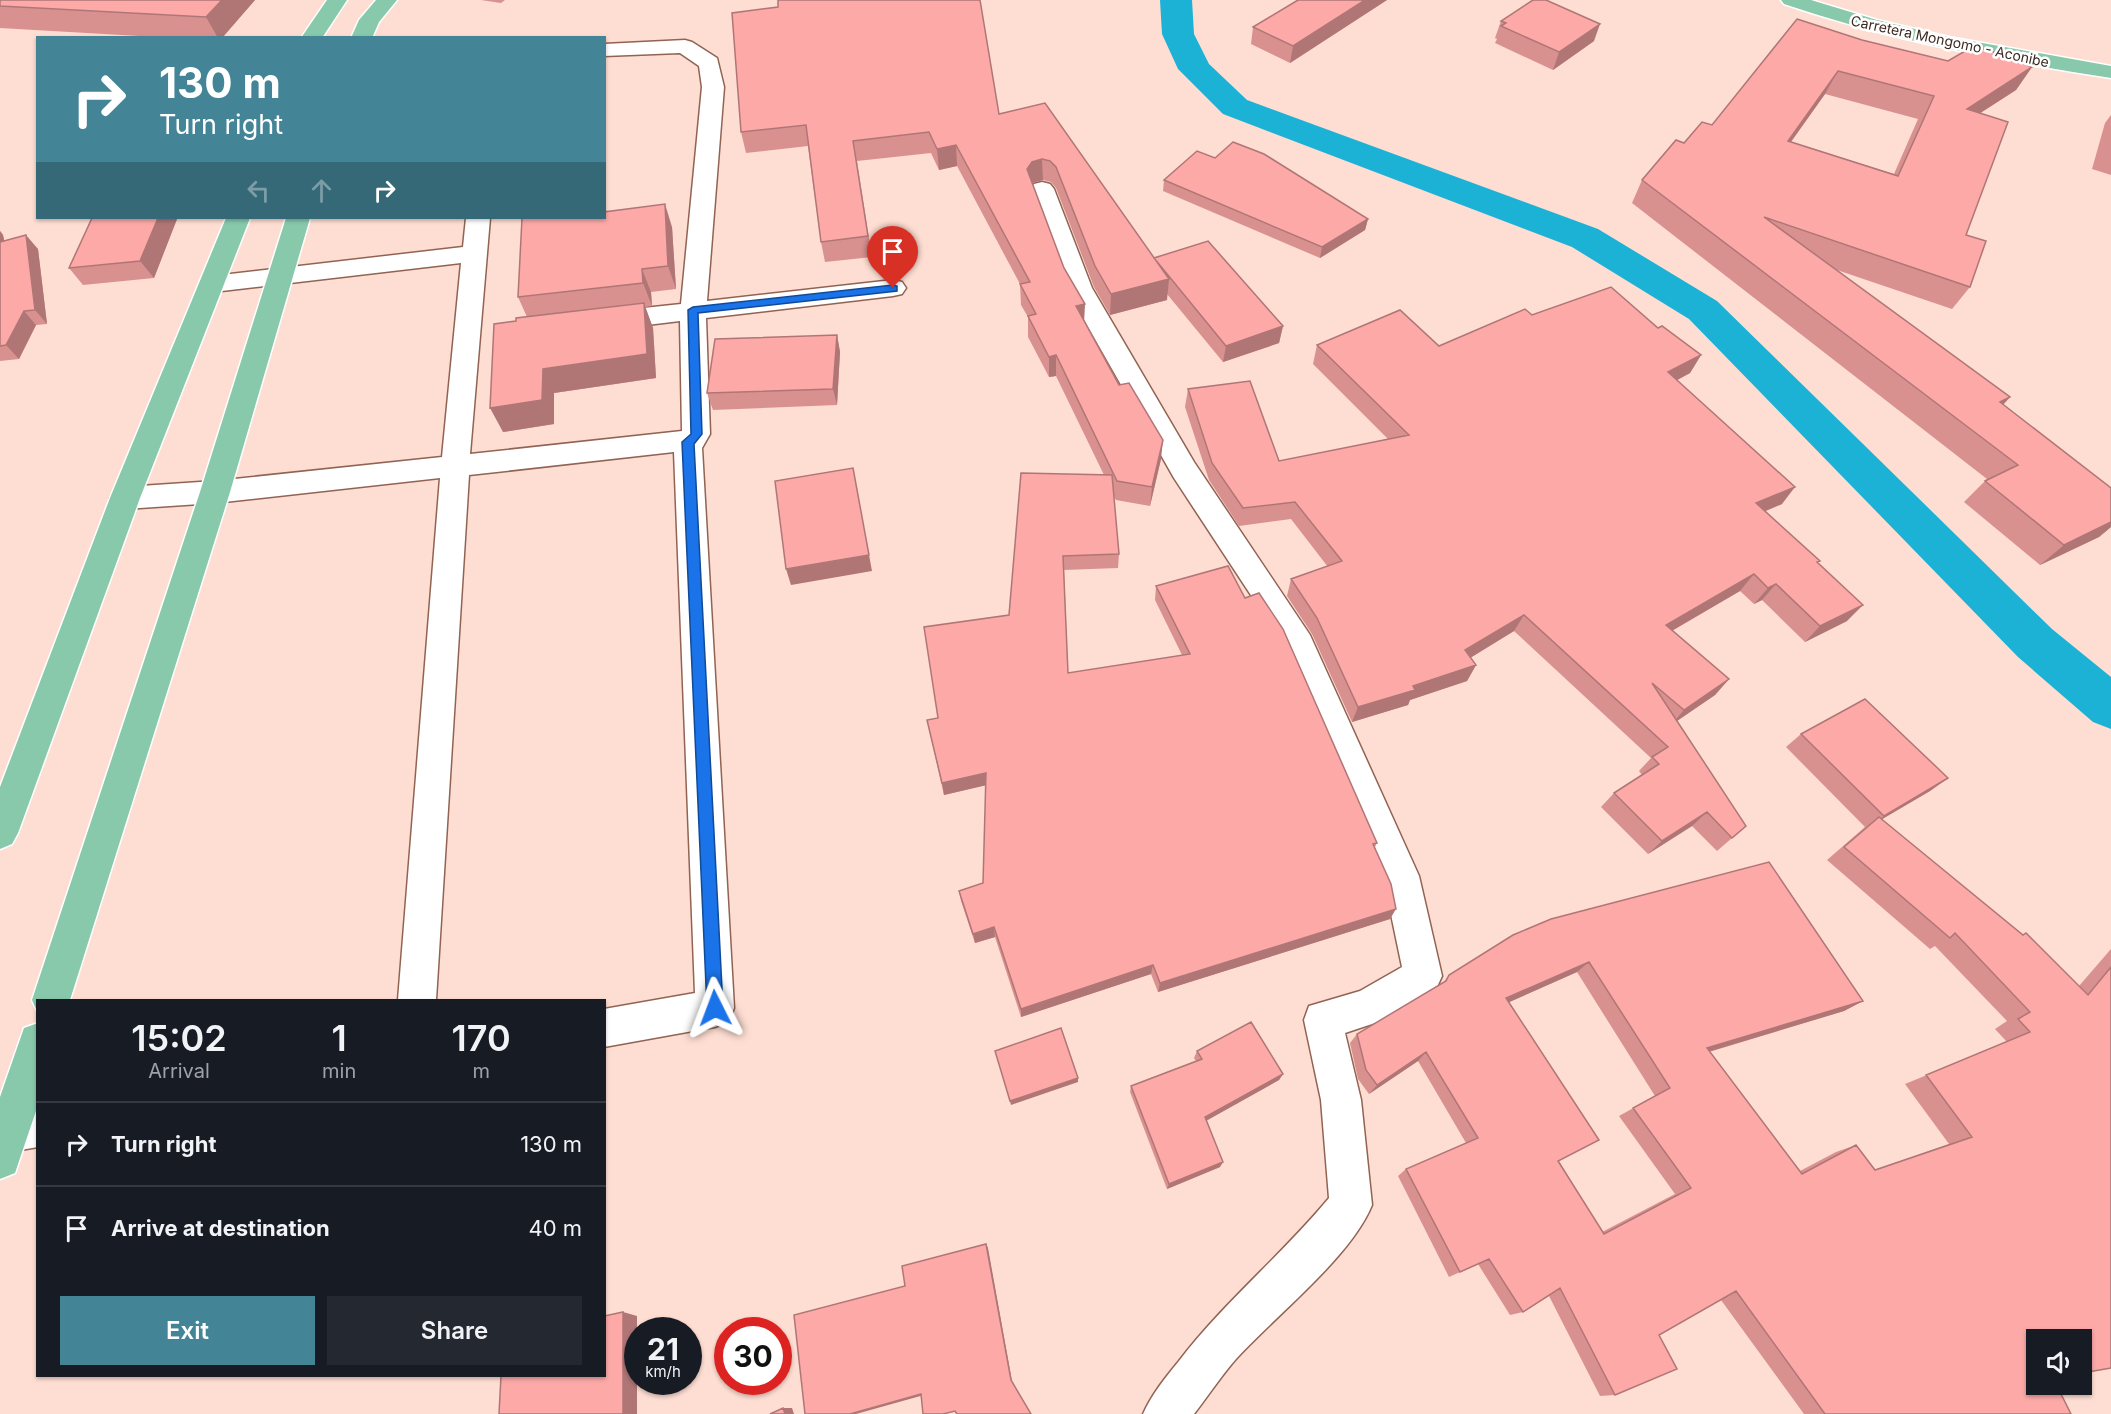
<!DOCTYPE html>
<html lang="en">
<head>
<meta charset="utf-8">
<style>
	body { margin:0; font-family:Inter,sans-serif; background:#242831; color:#f1f3f6; height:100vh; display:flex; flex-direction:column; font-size:22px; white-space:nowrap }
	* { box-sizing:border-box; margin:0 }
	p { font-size:20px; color:#9ea1a6 }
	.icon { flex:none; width:33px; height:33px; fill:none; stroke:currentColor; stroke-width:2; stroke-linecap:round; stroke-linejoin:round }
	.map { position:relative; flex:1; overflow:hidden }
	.details { position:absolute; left:36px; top:999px; width:570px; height:378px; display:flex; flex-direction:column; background:#171b24; border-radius:0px; box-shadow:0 2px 4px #0004 }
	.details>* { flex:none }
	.banner { position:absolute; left:36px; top:36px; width:570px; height:183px; border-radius:0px; box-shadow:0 2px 4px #0004; background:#448497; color:#fff; overflow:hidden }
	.buttons { position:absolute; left:2026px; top:1329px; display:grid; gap:12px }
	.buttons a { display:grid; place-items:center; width:66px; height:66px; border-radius:0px; background:#171b24; box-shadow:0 2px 4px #0004; font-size:30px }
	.speed { position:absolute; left:624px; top:1317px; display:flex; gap:12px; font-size:30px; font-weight:700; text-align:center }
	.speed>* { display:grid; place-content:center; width:78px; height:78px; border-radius:50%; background:#171b24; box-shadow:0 2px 4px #0004; line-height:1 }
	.speed small { font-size:15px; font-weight:400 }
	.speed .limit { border:9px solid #d22; background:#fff; color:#111 }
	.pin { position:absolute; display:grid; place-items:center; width:51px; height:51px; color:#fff; margin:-62px -26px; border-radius:50% 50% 50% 0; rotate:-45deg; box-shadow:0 0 6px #0007 }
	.pin .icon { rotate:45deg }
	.me { position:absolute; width:66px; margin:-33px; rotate:357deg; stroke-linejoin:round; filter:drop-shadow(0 0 4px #0008) }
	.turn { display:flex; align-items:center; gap:21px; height:126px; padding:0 24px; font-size:27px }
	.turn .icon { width:78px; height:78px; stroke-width:2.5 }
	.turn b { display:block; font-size:42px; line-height:51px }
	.lanes { display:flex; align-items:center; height:57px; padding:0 24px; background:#0003; justify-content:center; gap:30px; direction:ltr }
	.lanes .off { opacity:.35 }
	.eta { display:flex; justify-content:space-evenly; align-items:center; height:102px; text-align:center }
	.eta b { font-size:36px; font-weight:600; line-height:42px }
	.action { display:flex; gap:12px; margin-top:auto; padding:12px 24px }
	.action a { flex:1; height:69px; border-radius:0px; background:#448497; color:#fff; font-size:24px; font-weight:600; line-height:69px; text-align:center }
	.action a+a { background:#242831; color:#f1f3f6 }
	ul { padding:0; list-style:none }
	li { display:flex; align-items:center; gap:18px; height:84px; padding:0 24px; border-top:2px solid #363941 }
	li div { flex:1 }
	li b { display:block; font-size:22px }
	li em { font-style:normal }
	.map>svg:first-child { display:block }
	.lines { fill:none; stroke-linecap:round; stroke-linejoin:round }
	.canal { fill:#1cb2d6; fill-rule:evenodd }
	.minor-casing { stroke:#916353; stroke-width:3 }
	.primary-casing { stroke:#fff; stroke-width:3 }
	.minor { fill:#fff; fill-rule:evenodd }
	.primary { fill:#88c9ac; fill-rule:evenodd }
	.wall { fill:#d99190; fill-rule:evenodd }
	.shaded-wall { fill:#b07676 }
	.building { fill:#fca9a8; stroke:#b07676; stroke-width:1.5; fill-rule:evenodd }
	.route { fill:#1a73e8; stroke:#114b97; stroke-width:1.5 }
	.labels { text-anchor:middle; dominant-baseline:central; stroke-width:5; stroke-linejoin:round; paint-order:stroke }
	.far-street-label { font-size:14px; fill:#3d2922; stroke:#fff }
</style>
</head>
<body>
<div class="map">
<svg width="2111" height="1414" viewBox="0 0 2111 1414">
	<rect width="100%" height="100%" fill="#feddd2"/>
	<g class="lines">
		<!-- canal -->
		<path class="canal" d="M 1160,0 L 1192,0 L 1194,34 L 1209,64 L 1247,100 L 1598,229 L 1717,301 L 2052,629 L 2111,677 L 2111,729 L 2093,722 L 2018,657 L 1689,319 L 1572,247 L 1223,114 L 1178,69 L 1162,34 Z"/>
		<!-- minor casing -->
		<g class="minor-casing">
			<path id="minor" d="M 685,40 L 692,42 L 717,58 L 724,87 L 707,301 L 893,280 L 902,282 L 906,288 L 902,294 L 893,296 L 706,318 L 710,434 L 702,448 L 734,1008 L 729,1021 L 715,1027 L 604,1047 L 604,1009 L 695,993 L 674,452 L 469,475 L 436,1000 L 398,1000 L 440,478 L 215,503 L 125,509 L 115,506 L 110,498 L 115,490 L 125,487 L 215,481 L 442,457 L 461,263 L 213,292 L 204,290 L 200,284 L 204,278 L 213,276 L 463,247 L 466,218 L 490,218 L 470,454 L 682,431 L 680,321 L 606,330 L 597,327 L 593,321 L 597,315 L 606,312 L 681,304 L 702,87 L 699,66 L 680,53 L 604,56 L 604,44 Z
				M 1042,182 L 1050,184 L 1054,189 L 1092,288 L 1194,462 L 1310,635 L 1419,876 L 1442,976 L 1436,989 L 1381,1021 L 1345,1033 L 1361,1100 L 1372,1205 C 1351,1257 1275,1316 1236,1359 C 1221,1376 1208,1396 1194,1414 L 1143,1414 C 1152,1394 1165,1378 1179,1361 C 1224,1302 1282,1255 1329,1198 L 1321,1100 L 1304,1020 L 1309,1006 L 1360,991 L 1402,967 L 1383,876 L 1281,641 L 1174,478 L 1066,288 L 1030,189 L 1034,184 Z
				M 38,1107 L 38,1147 L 9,1152 L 0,1149 L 0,1115 Z"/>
		</g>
		<!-- primary casing -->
		<g class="primary-casing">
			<path id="primary" d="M 327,0 L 347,0 L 322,38 L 301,38 Z
				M 376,0 L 397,0 L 379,22 L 372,38 L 351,38 L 359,20 Z
				M 1781,0 L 1811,0 L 1877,20 L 1949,37 L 2111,66 L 2111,78 C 2000,61 1891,40 1784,4 Z
				M 226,218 L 250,218 L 140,498 L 18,833 L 12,844 L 0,849 L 0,787 L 110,498 Z
				M 286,218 L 310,218 L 230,492 L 70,1000 L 38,1000 L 38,1013 L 32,1000 L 200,492 Z
				M 38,1023 L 38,1105 L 15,1173 L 0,1179 L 0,1097 L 24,1028 Z"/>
		</g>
		<!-- minor -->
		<use href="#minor" class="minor"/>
		<!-- primary -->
		<use href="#primary" class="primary"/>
	</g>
	<!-- wall -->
	<path class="wall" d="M 0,0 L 255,0 L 222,38 L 174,38 L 0,28 Z
		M 481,0 L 505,0 L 501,3 Z
		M 778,0 L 954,0 L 999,114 L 1045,103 L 1154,258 L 1283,326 L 1279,343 L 1223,362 L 1167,294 L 1167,300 L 1110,315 L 1094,287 L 1056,188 L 1051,182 L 1043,180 L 1032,183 L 1084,321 L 1161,459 L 1150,506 L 1116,500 L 1113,495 L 1119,554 L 1118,568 L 1064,570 L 1068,673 L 1182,655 L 1155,600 L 1156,586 L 1377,843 L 1375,847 L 1390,919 L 1158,992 L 1151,974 L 1021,1017 L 995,937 L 975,943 L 961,901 L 959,891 L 983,883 L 986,785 L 944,795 L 927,720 L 938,718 L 1104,475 L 1056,376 L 1049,377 L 1028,337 L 1028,317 L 1021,305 L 1020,284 L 957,166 L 939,170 L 931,153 L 857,161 L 872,257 L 825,262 L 821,242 L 808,146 L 746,153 L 741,132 L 778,7 Z
		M 1298,0 L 1387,0 L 1290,63 L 1251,44 L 1253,27 Z
		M 1501,21 L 1594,41 L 1553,70 L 1495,43 L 1497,39 L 1495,38 Z
		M 1862,40 L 1948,61 L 2032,67 L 2016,90 L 1980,113 L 1966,235 L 1970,287 L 1952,309 L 1834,269 L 2010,397 L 2003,405 L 2111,488 L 2111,527 L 2099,537 L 2040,565 L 1964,502 L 1987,479 L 1632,203 L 1642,180 L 1684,143 L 1712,125 ZM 1825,94 L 1918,119 L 1894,174 L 1791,142 Z
		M 2111,115 L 2111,175 L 2092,169 L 2105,123 Z
		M 1164,180 L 1368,219 L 1365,230 L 1320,258 L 1163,191 Z
		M 604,206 L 607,212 L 672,227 L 676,289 L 651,292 L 652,306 L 645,307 L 653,328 L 656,378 L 554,393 L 554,424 L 503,432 L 516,321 L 527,317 L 518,297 L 604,218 Z
		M 92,218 L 176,218 L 177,219 L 154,278 L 83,285 L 69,268 Z
		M 0,231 L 3,235 L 4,241 L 38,249 L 47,324 L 36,325 L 19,359 L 0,361 Z
		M 1532,315 L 1658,328 L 1701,355 L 1690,373 L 1677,380 L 1782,504 L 1765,511 L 1818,563 L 1847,621 L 1805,642 L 1762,600 L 1754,604 L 1740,591 L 1672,631 L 1729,679 L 1715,695 L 1677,721 L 1746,826 L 1717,851 L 1692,826 L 1648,854 L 1601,807 L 1614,793 L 1642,775 L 1639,771 L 1651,758 L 1514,631 L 1470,658 L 1476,665 L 1467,681 L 1410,700 L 1408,705 L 1352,722 L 1312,634 L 1287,596 L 1291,579 L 1328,567 L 1291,519 L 1239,526 L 1209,480 L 1185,407 L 1188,389 L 1279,461 L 1388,439 L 1313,364 L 1317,345 L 1439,346 Z
		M 837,335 L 840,352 L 837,405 L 713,410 L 707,393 Z
		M 1801,734 L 1948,778 L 1930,791 L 1882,819 L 2079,986 L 2111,949 L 2111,1368 L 2082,1340 L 2037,1384 L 2071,1414 L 1804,1414 L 1721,1300 L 1659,1335 L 1615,1395 L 1600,1396 L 1549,1296 L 1523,1312 L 1510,1315 L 1478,1264 L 1449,1277 L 1398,1176 L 1406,1169 L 1466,1143 L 1418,1061 L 1369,1094 L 1358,1079 L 1350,1043 L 1357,1034 L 1443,983 L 1449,975 L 1513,935 L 1863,1001 L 1844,1011 L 1709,1052 L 1800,1171 L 1836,1152 L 1856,1145 L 1875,1170 L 1949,1144 L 1905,1084 L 2007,1042 L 1995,1029 L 2007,1021 L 1935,946 L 1930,949 L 1827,860 L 1865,827 L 1786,747 ZM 1577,972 L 1655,1096 L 1619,1116 L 1675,1194 L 1602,1232 L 1559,1161 L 1509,1002 Z
		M 1197,1051 L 1283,1074 L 1279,1080 L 1206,1121 L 1220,1167 L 1167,1189 L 1130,1092 L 1131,1086 L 1196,1061 L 1194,1058 Z"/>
	<!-- shaded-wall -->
	<path class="shaded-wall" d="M 222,0 L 255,0 L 222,38 L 218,38 L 206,17 Z
		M 1365,0 L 1387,0 L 1290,63 L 1293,46 Z
		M 1600,24 L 1594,41 L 1553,70 L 1559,52 Z
		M 2032,67 L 2016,90 L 1951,132 L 1967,109 Z
		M 1838,71 L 1825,94 L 1775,164 L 1788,141 Z
		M 956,145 L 957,166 L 939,170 L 937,149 Z
		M 1042,159 L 1043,180 L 1032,183 L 1027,169 L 1032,162 Z
		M 665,204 L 672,227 L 676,289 L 668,266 Z
		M 158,218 L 176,218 L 177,219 L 154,278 L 140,261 Z
		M 1368,219 L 1365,230 L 1320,258 L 1322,247 Z
		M 0,231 L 3,235 L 8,258 L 0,249 Z
		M 26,235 L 38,249 L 47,324 L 35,310 Z
		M 642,269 L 651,292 L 652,306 L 643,283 Z
		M 1169,279 L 1167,300 L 1110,315 L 1111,294 Z
		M 644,303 L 653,328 L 656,378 L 554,393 L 554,424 L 503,432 L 490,408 L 543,369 Z
		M 1085,304 L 1084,324 L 1076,306 Z
		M 24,311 L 36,325 L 19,359 L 6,345 Z
		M 1283,326 L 1279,343 L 1223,362 L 1226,346 Z
		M 837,335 L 840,352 L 837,405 L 833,389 Z
		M 1056,355 L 1056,376 L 1049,377 L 1049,357 Z
		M 1701,355 L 1690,373 L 1657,391 L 1668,372 Z
		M 2010,397 L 1990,419 L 2000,402 Z
		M 1163,440 L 1161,459 L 1150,506 L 1152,487 Z
		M 856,484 L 872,571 L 791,585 L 786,569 Z
		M 1795,487 L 1782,504 L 1742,521 L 1756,503 Z
		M 2111,519 L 2111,527 L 2099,537 L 2040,565 L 2064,545 Z
		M 1754,574 L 1740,591 L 1654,641 L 1666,625 Z
		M 1776,584 L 1762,600 L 1754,604 L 1768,588 Z
		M 1863,605 L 1847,621 L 1805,642 L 1820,626 Z
		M 1524,615 L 1514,631 L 1457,666 L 1465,650 Z
		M 1476,665 L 1467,681 L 1410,700 L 1408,705 L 1352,722 L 1358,707 L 1413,686 Z
		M 1729,679 L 1715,695 L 1671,725 L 1684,710 Z
		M 986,773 L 987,785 L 944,795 L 942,783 Z
		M 1948,778 L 1930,791 L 1867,828 L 1884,816 Z
		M 1707,812 L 1692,826 L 1648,854 L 1662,841 Z
		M 1396,909 L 1390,919 L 1158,992 L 1160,983 Z
		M 994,927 L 995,937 L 975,943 L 973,934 Z
		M 1589,962 L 1577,972 L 1496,1008 L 1506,998 Z
		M 1153,965 L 1151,974 L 1021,1017 L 1021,1009 Z
		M 1863,1001 L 1844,1011 L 1691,1057 L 1707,1048 Z
		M 1426,1052 L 1418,1061 L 1369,1094 L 1377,1085 Z
		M 1283,1074 L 1279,1080 L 1202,1123 L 1205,1117 Z
		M 1078,1078 L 1078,1082 L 1011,1105 L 1010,1101 Z
		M 1223,1162 L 1220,1167 L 1167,1189 L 1169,1184 Z
		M 986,1244 L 988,1248 L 1012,1381 L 1011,1380 Z
		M 623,1312 L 637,1316 L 637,1414 L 623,1414 Z
		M 921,1394 L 924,1395 L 856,1414 L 850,1414 Z
		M 783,1408 L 792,1408 L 794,1414 L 785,1414 Z"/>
	<!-- building -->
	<path class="building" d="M 0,0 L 222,0 L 206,17 L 0,6 Z
		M 778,0 L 980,0 L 999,114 L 1045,103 L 1169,279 L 1111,294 L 1095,266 L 1056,167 L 1050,161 L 1042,159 L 1032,162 L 1027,169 L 1064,268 L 1085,304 L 1076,306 L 1119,385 L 1129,383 L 1163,440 L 1152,487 L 1117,481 L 1056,355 L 1049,357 L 1028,316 L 1036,314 L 1020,284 L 1030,282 L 956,145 L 937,149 L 929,132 L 853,141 L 868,236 L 821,242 L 806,125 L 741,132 L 732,13 L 778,7 Z
		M 1298,0 L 1365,0 L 1293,46 L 1253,27 Z
		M 1533,0 L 1546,0 L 1600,24 L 1559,52 L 1501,26 L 1506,23 L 1501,21 Z
		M 1797,19 L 1862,40 L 1948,61 L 1965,51 L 1986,49 L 2032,67 L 1967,109 L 2008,122 L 1966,235 L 1986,241 L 1970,287 L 1764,217 L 2010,397 L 2000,402 L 2111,488 L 2111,522 L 2064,545 L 1985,481 L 2018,465 L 1642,180 L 1676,140 L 1684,143 L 1702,122 L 1712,125 ZM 1838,71 L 1934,96 L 1898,176 L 1788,141 Z
		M 1233,142 L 1264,154 L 1368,219 L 1322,247 L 1164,180 L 1197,151 L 1215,158 Z
		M 665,204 L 668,266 L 642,269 L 643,283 L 518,297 L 522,218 L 604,218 L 604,212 Z
		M 92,218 L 158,218 L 140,261 L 69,268 Z
		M 26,235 L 35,310 L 24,311 L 6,345 L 0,346 L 0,242 Z
		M 1208,241 L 1283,326 L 1226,346 L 1154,258 Z
		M 1611,287 L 1658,328 L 1662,326 L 1701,355 L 1668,372 L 1795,487 L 1756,503 L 1820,561 L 1817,562 L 1863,605 L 1820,626 L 1776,584 L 1768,588 L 1754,574 L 1666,625 L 1729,679 L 1684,710 L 1652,683 L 1746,826 L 1732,838 L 1707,812 L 1662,841 L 1614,793 L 1659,764 L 1652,757 L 1668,747 L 1524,615 L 1465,650 L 1476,665 L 1413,686 L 1415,690 L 1358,707 L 1317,618 L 1291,579 L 1342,561 L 1295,502 L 1243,508 L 1212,463 L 1188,389 L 1250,381 L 1279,461 L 1409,435 L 1317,345 L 1400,310 L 1439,346 L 1525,309 L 1532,315 Z
		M 644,303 L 647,354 L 543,369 L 542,400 L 490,408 L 494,324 L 516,321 L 516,318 Z
		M 837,335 L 833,389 L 707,393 L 715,339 Z
		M 853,468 L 869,555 L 786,569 L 775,481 Z
		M 1021,473 L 1112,475 L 1119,554 L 1063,556 L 1068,673 L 1190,654 L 1156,586 L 1228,566 L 1245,598 L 1259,593 L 1283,629 L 1377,843 L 1373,844 L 1391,884 L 1396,909 L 1160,983 L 1153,965 L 1021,1009 L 994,927 L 973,934 L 959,891 L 983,883 L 986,773 L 942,783 L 927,720 L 938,718 L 924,627 L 1009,615 Z
		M 1865,699 L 1948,778 L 1884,816 L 1801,734 Z
		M 1879,817 L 2023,935 L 2026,933 L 2088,995 L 2111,967 L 2111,1368 L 2082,1373 L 2082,1340 L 2037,1340 L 2037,1384 L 2056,1384 L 2071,1414 L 1825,1414 L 1736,1291 L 1659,1335 L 1677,1369 L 1615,1395 L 1560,1288 L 1523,1312 L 1489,1259 L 1460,1272 L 1406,1169 L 1478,1138 L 1426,1052 L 1377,1085 L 1366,1070 L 1357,1034 L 1446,981 L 1449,975 L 1513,935 L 1551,919 L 1769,862 L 1863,1001 L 1707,1048 L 1802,1174 L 1856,1145 L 1875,1170 L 1972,1137 L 1926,1075 L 2030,1032 L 2018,1019 L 2030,1012 L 1955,933 L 1950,938 L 1844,847 ZM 1589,962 L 1670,1088 L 1633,1108 L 1691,1188 L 1604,1234 L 1558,1161 L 1599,1140 L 1506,998 Z
		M 1251,1022 L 1283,1074 L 1205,1117 L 1223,1162 L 1169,1184 L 1131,1086 L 1202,1059 L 1197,1051 Z
		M 1061,1028 L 1078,1078 L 1010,1101 L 995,1051 Z
		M 986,1244 L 1011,1380 L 1031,1414 L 957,1414 L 955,1411 L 943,1414 L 923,1414 L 921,1394 L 850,1414 L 805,1414 L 794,1315 L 905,1286 L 902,1266 Z
		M 623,1312 L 623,1414 L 499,1414 L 501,1376 L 604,1376 L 604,1316 Z
		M 783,1408 L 785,1414 L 770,1414 Z"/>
	<!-- route -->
	<path class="route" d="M 893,285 L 897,286 L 897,291 L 698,313 L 702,434 L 694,444 L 723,1008 L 721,1014 L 715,1016 L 710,1014 L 707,1008 L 682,442 L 691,434 L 688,310 L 693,307 Z"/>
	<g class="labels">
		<!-- far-street labels -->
		<g class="far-street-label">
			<text transform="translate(1950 41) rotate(12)">Carretera Mongomo - Aconibe</text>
		</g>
	</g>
</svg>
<div class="buttons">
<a><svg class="icon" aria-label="sound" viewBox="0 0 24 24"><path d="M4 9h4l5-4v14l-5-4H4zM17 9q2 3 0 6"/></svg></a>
</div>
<div class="speed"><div>21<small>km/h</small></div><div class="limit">30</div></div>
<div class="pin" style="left:893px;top:288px;background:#d93025"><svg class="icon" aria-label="arrive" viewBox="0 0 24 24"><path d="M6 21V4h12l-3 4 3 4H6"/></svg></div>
<svg class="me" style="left:715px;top:1008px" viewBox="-20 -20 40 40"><path d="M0-17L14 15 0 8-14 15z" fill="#1a73e8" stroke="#fff" stroke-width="4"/></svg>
<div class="banner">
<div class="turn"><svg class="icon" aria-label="right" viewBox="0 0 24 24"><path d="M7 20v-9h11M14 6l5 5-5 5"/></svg><div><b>130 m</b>Turn right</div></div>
<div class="lanes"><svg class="icon off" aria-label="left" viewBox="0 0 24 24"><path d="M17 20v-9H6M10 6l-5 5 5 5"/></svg><svg class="icon off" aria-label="ahead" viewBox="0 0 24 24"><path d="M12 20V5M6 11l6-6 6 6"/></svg><svg class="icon" aria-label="right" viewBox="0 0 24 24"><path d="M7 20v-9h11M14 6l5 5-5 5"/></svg></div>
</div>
<section class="details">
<div class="eta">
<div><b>15:02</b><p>Arrival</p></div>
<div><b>1</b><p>min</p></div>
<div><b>170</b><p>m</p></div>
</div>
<ul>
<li><svg class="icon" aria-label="right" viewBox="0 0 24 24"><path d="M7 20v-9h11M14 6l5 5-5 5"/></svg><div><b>Turn right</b></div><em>130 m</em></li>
<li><svg class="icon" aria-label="arrive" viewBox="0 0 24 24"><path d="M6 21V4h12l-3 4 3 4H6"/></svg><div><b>Arrive at destination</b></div><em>40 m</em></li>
</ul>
<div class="action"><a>Exit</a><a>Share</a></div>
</section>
</div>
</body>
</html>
